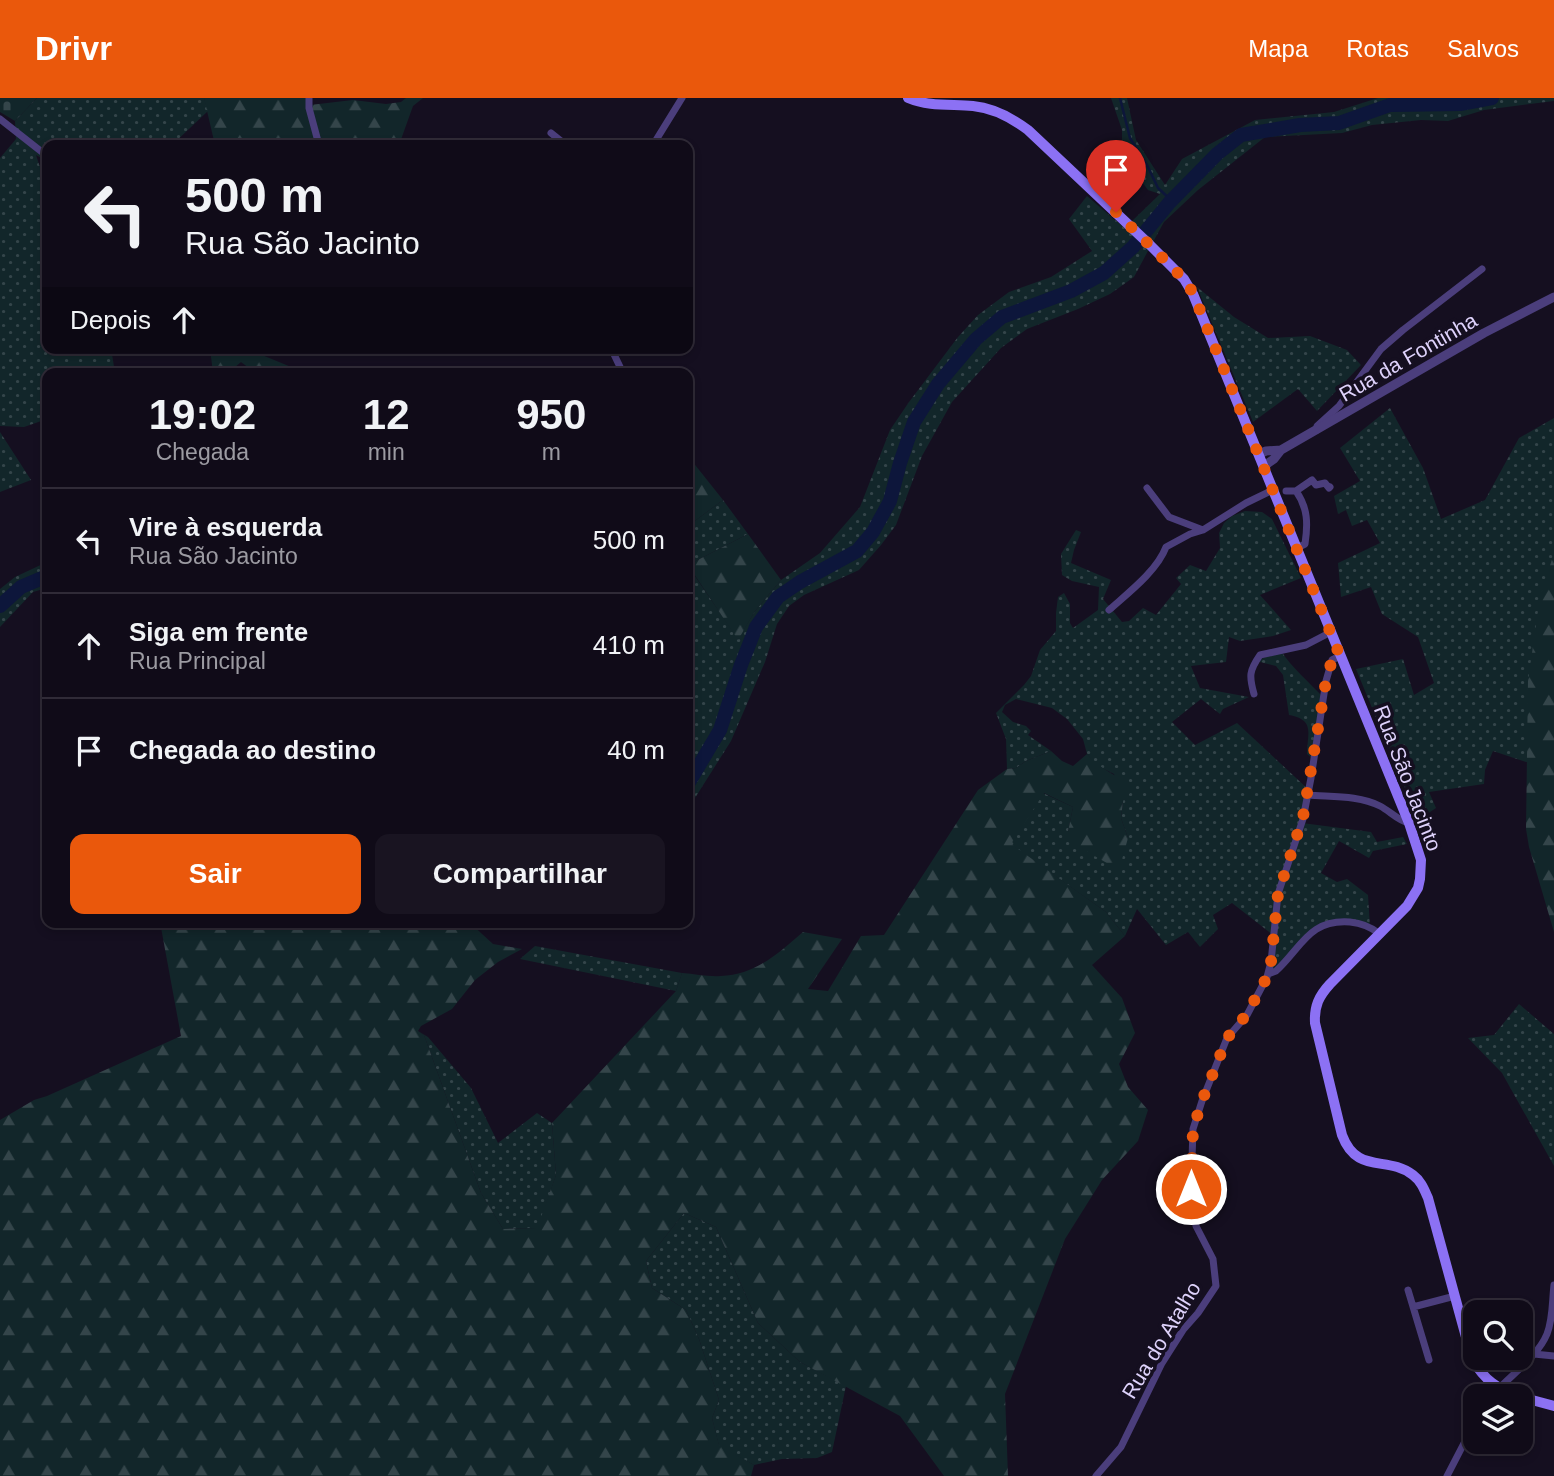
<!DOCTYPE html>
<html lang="pt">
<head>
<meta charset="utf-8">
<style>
	body { margin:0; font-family:Arial,sans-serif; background:#191421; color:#f1f3f6; height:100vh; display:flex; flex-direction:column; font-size:26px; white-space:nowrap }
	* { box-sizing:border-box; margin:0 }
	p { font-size:23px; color:#9c9ba2 }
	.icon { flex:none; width:38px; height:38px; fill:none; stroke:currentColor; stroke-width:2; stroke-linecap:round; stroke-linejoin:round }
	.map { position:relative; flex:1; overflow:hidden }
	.sheet { position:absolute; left:42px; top:270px; width:651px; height:560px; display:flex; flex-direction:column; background:#100b18; border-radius:14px; box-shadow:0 4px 10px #0003,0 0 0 2px #302b37 }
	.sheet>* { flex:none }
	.hud { position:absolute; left:42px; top:42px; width:651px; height:214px; border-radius:14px; box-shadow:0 4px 10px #0003,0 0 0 2px #302b37; background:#100b18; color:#f1f3f6; overflow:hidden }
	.buttons { position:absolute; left:1463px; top:1202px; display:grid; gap:14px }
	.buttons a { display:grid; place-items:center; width:70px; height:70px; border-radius:14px; background:#100b18; box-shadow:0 4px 10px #0003,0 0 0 2px #302b37; font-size:35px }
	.pin { position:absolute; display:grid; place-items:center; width:60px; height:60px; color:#fff; margin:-72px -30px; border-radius:50% 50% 50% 0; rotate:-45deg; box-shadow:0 0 7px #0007 }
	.pin .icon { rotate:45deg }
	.me { position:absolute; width:77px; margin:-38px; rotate:0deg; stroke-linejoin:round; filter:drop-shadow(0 0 5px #0008) }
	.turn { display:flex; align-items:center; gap:24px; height:147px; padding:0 28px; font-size:32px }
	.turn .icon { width:91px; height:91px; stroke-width:2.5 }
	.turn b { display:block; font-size:49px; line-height:60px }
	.then { display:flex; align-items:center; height:66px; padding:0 28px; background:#0003; gap:14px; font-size:26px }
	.eta { display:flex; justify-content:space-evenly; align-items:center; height:119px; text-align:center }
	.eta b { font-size:42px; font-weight:700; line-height:49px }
	.button { display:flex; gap:14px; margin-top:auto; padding:14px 28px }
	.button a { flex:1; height:80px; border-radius:14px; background:#ea580c; color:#fff; font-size:28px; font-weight:700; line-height:80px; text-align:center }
	.button a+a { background:#191421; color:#f1f3f6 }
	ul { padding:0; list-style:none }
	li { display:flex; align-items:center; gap:21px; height:105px; padding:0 28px; border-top:2px solid #302b37 }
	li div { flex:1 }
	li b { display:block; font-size:26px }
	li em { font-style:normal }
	header { display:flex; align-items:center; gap:42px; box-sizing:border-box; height:98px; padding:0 35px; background:#ea580c; color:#fff }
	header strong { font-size:33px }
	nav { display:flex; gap:38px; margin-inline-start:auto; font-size:24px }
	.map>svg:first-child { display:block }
	.grass { fill:url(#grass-dots) }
	.forest { fill:url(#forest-firs) }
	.cemetery { fill:url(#cemetery-stones) }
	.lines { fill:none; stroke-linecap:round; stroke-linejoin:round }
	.stream { stroke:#0d163b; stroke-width:2.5 }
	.river { stroke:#0d163b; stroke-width:14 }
	.minor { stroke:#4b3e7c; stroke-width:7 }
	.tertiary { stroke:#4b3e7c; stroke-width:9 }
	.secondary { stroke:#8c71f4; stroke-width:10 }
	.route { stroke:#ea580c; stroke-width:12; stroke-dasharray:0 21.6 }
	.labels { text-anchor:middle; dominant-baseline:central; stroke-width:7; stroke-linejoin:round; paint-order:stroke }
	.street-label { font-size:21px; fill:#ded2fb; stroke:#150f20 }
</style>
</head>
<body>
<header>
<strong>Drivr</strong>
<nav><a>Mapa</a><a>Rotas</a><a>Salvos</a></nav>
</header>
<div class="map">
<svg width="1554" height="1378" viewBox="0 0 1554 1378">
	<defs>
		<pattern id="grass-dots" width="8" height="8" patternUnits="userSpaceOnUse" patternTransform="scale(1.75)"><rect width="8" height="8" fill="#12262a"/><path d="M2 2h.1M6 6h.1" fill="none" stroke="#34454a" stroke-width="1.8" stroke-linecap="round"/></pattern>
		<pattern id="forest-firs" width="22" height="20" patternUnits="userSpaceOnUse" patternTransform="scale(1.75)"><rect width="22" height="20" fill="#12262a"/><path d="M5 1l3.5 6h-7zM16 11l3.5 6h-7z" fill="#34454a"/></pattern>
		<pattern id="cemetery-stones" width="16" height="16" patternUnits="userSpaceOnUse" patternTransform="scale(1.75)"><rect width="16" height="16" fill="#12262a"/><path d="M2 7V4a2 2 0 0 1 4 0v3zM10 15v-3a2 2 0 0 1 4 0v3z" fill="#34454a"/></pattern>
	</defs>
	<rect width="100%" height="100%" fill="#150f20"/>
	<!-- grass -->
	<path class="grass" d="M 37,0 L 204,0 L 208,13 L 172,47 L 47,47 L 47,63 L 36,57 L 47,90 L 47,250 L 111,250 L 115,275 L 47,275 L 47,321 L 24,329 L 0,328 L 0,60 L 16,41 L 15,23 Z
		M 1111,0 L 1127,0 L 1136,42 L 1165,87 L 1182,61 L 1255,22 L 1334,14 L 1378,0 L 1554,0 L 1554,3 L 1484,12 L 1448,23 L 1421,22 L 1372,27 L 1342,35 L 1265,39 L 1198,92 L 1164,124 L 1153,144 L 1132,123 L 1160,96 L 1148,92 L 1142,84 L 1146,72 L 1131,49 L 1122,49 L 1122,32 Z
		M 1087,98 L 1149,151 L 1134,179 L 1110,196 L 1078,211 L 1027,231 L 1001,250 L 952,304 L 922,358 L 896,427 L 881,447 L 859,472 L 804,497 L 789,508 L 777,526 L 765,564 L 731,643 L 688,711 L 688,468 L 738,541 L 755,513 L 781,482 L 820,455 L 860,409 L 890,332 L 909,304 L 958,239 L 978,217 L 1009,194 L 1051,179 L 1092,153 L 1069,121 Z
		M 1197,189 L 1234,219 L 1268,240 L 1310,238 L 1347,252 L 1361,267 L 1317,313 L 1298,291 L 1253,324 Z
		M 1390,310 L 1423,370 L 1441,421 L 1485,402 L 1519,340 L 1554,320 L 1554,662 L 1526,664 L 1493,653 L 1485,672 L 1484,686 L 1429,694 L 1436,710 L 1424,718 L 1405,690 L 1356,571 L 1403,561 L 1414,597 L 1434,585 L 1418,539 L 1382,516 L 1371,489 L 1341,499 L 1338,465 L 1380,445 L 1367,422 L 1352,428 L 1346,412 L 1338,416 L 1334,398 L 1360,383 L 1340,350 Z
		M 0,334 L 31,382 L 0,394 Z
		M 723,402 L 748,436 L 688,467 L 688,428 Z
		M 1245,413 L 1262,414 L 1272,421 L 1301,480 L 1260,497 L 1291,532 L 1273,538 L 1240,543 L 1229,539 L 1226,564 L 1191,568 L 1200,590 L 1249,599 L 1223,611 L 1220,616 L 1201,601 L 1172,624 L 1195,647 L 1237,625 L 1309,692 L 1302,725 L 1371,734 L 1377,744 L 1403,739 L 1407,746 L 1373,753 L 1369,760 L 1339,743 L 1321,775 L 1337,784 L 1347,781 L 1368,797 L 1370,829 L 1355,824 L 1324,826 L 1283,866 L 1268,876 L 1273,837 L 1232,805 L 1213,817 L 1218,831 L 1200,849 L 1188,834 L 1166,847 L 1137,811 L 1125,838 L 1106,814 L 1010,746 L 1043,695 L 1073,709 L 1068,734 L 1128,740 L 1121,720 L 1123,703 L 1114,676 L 1096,667 L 1087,656 L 1083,641 L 1067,621 L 1052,610 L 1016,601 L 1005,607 L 1002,614 L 1013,624 L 1026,628 L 1031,633 L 1028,637 L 1051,653 L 1026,663 L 1016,670 L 1007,671 L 1006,641 L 996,615 L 1024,587 L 1031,578 L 1040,552 L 1056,533 L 1056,515 L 1058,499 L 1064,495 L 1070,506 L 1070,525 L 1073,530 L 1098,512 L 1099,489 L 1072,483 L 1062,477 L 1061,456 L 1076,432 L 1081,434 L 1074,452 L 1071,465 L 1111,482 L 1103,501 L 1122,524 L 1129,523 L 1143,510 L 1156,517 L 1181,486 L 1176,480 L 1190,467 L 1206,473 L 1220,450 L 1219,435 L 1224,425 L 1232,418 Z
		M 47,464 L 47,490 L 33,494 L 0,529 L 0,491 L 15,479 Z
		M 1281,553 C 1292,570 1309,584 1323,599 L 1313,661 L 1307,656 C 1307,636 1316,622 1289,617 L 1283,577 L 1276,568 L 1256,563 Z
		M 535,848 L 682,875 L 676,893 L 520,861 Z
		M 1519,906 L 1554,936 L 1554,1068 L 1502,975 L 1468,940 L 1494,937 Z
		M 418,933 L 428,939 L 471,990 L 498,1045 L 537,1015 L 552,1025 L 556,1077 L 538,1130 L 503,1131 L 481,1095 L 424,937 Z
		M 684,1115 L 716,1129 L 758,1225 L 800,1264 L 846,1288 L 832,1354 L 817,1360 L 782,1361 L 754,1367 L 719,1348 L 712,1320 L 719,1302 L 699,1241 L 686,1212 L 652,1190 L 646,1163 Z"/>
	<!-- forest -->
	<path class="forest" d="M 204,0 L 310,0 L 310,7 L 353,2 L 386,6 L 401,4 L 406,0 L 423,0 L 413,8 L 399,47 L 215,47 Z
		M 210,250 L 251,250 L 250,252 L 296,271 L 296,275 L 257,275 L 257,273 L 249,270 L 241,264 L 228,275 L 213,275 Z
		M 688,358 L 723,402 L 688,428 Z
		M 748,436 L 781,482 L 755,513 L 738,542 L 688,467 Z
		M 1554,455 L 1554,834 L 1529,749 L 1526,731 L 1528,583 L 1540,499 Z
		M 1051,653 L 1062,663 L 1073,668 L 1087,656 C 1099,671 1118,678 1135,689 L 1123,703 L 1121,720 L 1128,740 L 1119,772 L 1072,745 L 1068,734 L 1073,709 L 1044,695 L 1011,746 L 1106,814 L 1125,838 L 1092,867 L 1122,900 L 1135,935 L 1119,966 L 1128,989 L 1148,1012 L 1138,1043 L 1102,1082 L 1065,1141 L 1005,1296 L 1008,1378 L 944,1378 L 900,1318 L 800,1264 L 758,1225 L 716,1129 L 684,1115 L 646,1163 L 652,1190 L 686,1212 L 699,1241 L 719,1302 L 712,1320 L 719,1347 L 754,1367 L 751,1378 L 0,1378 L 0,1022 L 34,1002 L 47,998 L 181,938 L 160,824 L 469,824 L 493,846 L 522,851 L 498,864 L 475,882 L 452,911 L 421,928 L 418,933 L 424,937 L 481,1095 L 503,1131 L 537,1130 L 556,1077 L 552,1025 L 676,893 L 682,875 C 695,876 709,879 721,878 C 755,877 779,855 803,834 L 842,841 L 808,891 L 828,893 L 861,838 L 884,837 L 978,692 L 1007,671 L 1016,670 L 1026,663 Z"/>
	<!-- cemetery -->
	<path class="cemetery" d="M 0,0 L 37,0 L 15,23 L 0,14 Z"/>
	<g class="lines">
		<!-- stream -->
		<path class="stream" d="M 1120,0 L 1130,40 L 1148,69 L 1158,90 L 1171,102"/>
		<!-- river -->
		<path class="river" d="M 0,508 L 21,489 L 47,478
			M 688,686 L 720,632 L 741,567 L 756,529 L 778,499 L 800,484 L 857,453 L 873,434 L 890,403 L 900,365 L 914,324 L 938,286 L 976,241 L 1002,219 L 1071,193 L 1104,175 L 1133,149 L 1169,105 L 1217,56 L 1241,37 L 1300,27 L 1339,25 L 1390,7 L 1460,6 L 1492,0"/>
		<!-- minor -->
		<path class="minor" d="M 309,0 L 309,10 L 319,47
			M 0,21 L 47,58
			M 551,35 L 566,47
			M 653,47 L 682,0
			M 611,250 L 621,271
			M 1317,332 L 1317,328 L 1339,308 L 1381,251 L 1403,232 L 1482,171
			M 1147,390 L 1169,419 L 1203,432
			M 1286,393 L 1296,393 C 1308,410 1308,426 1305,446 L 1297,450
			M 1296,393 L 1312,382 L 1316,387 L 1325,385 L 1329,390 L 1330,389
			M 1109,512 C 1128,495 1157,473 1166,449 L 1190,436 L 1203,432 L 1246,405 L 1273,392
			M 1254,596 C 1249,578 1249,573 1260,557 L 1306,547 L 1331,534
			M 1308,697 C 1331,699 1359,697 1380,708 C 1390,713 1397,722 1409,725
			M 1268,876 L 1276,873 C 1302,849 1309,821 1350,824 C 1361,825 1371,829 1380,836
			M 1408,1192 L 1429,1262
			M 1413,1209 L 1455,1198
			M 1534,1256 L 1554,1258
			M 1492,1298 C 1509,1278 1537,1260 1547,1236 C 1553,1221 1552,1204 1554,1187
			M 1096,1378 L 1121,1349 L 1162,1265 L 1183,1232 L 1198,1215 L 1216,1188 L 1213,1161 L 1196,1128 L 1191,1091 L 1193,1031 L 1202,1003 L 1227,940 L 1247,917 L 1267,879 L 1271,864 L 1278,796 L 1303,721 L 1311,680 L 1326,583 L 1332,562 L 1340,558
			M 1447,1378 L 1475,1324"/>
		<!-- tertiary -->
		<path class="tertiary" d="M 1259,356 L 1266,353 L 1281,352
			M 1264,368 L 1274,361 L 1281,352 L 1484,235 L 1554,199"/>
		<!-- secondary -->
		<path class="secondary" d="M 908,0 C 929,9 952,6 973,8 C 994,10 1012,20 1028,32 L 1150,147 L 1184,181 L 1193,196 L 1409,725 L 1421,762 L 1420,781 L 1418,790 L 1407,808 L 1330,886 C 1319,898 1314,908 1315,925 L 1342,1037 C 1357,1077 1387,1057 1413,1077 C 1421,1083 1424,1091 1428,1100 L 1472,1261 C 1484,1281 1497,1292 1520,1298
			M 1521,1299 L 1554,1308"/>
	</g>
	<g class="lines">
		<!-- route -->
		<path class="route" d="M 1116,114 L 1184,181 L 1193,195 L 1340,558 L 1332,562 L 1326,583 L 1303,719 L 1278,796 L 1271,864 L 1267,879 L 1247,916 L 1227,940 L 1202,1003 L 1193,1031 L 1191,1091"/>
	</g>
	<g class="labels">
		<!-- street labels -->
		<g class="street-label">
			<text transform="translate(1408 259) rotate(-30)">Rua da Fontinha</text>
			<text transform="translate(1408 680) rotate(69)">Rua São Jacinto</text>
			<text transform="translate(1161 1242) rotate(-59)">Rua do Atalho</text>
		</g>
	</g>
</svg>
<div class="buttons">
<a><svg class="icon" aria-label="search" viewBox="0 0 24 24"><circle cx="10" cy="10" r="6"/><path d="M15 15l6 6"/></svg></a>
<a><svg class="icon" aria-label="layers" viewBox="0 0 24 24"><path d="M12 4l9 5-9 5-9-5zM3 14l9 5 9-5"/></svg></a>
</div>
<div class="pin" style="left:1116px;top:114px;background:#d93025"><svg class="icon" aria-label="arrive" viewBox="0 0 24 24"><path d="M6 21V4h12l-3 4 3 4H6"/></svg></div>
<svg class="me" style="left:1191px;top:1091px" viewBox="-20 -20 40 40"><circle r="17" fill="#ea580c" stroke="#fff" stroke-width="3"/><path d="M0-11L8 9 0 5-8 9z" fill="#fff"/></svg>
<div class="hud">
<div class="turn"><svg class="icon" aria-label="left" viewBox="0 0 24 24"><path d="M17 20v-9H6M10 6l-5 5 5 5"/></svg><div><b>500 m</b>Rua São Jacinto</div></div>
<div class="then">Depois<svg class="icon" aria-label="ahead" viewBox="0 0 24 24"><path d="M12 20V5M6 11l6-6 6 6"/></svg></div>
</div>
<section class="sheet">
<div class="eta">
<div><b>19:02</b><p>Chegada</p></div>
<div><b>12</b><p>min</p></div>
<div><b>950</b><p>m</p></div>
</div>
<ul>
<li><svg class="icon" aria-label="left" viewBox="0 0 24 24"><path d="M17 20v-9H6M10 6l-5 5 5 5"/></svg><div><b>Vire à esquerda</b><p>Rua São Jacinto</p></div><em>500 m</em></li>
<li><svg class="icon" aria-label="ahead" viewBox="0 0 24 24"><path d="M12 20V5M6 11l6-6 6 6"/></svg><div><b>Siga em frente</b><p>Rua Principal</p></div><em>410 m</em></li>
<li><svg class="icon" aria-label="arrive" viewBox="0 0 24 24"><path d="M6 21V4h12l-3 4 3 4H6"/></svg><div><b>Chegada ao destino</b></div><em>40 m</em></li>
</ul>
<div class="button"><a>Sair</a><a>Compartilhar</a></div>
</section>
</div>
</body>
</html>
